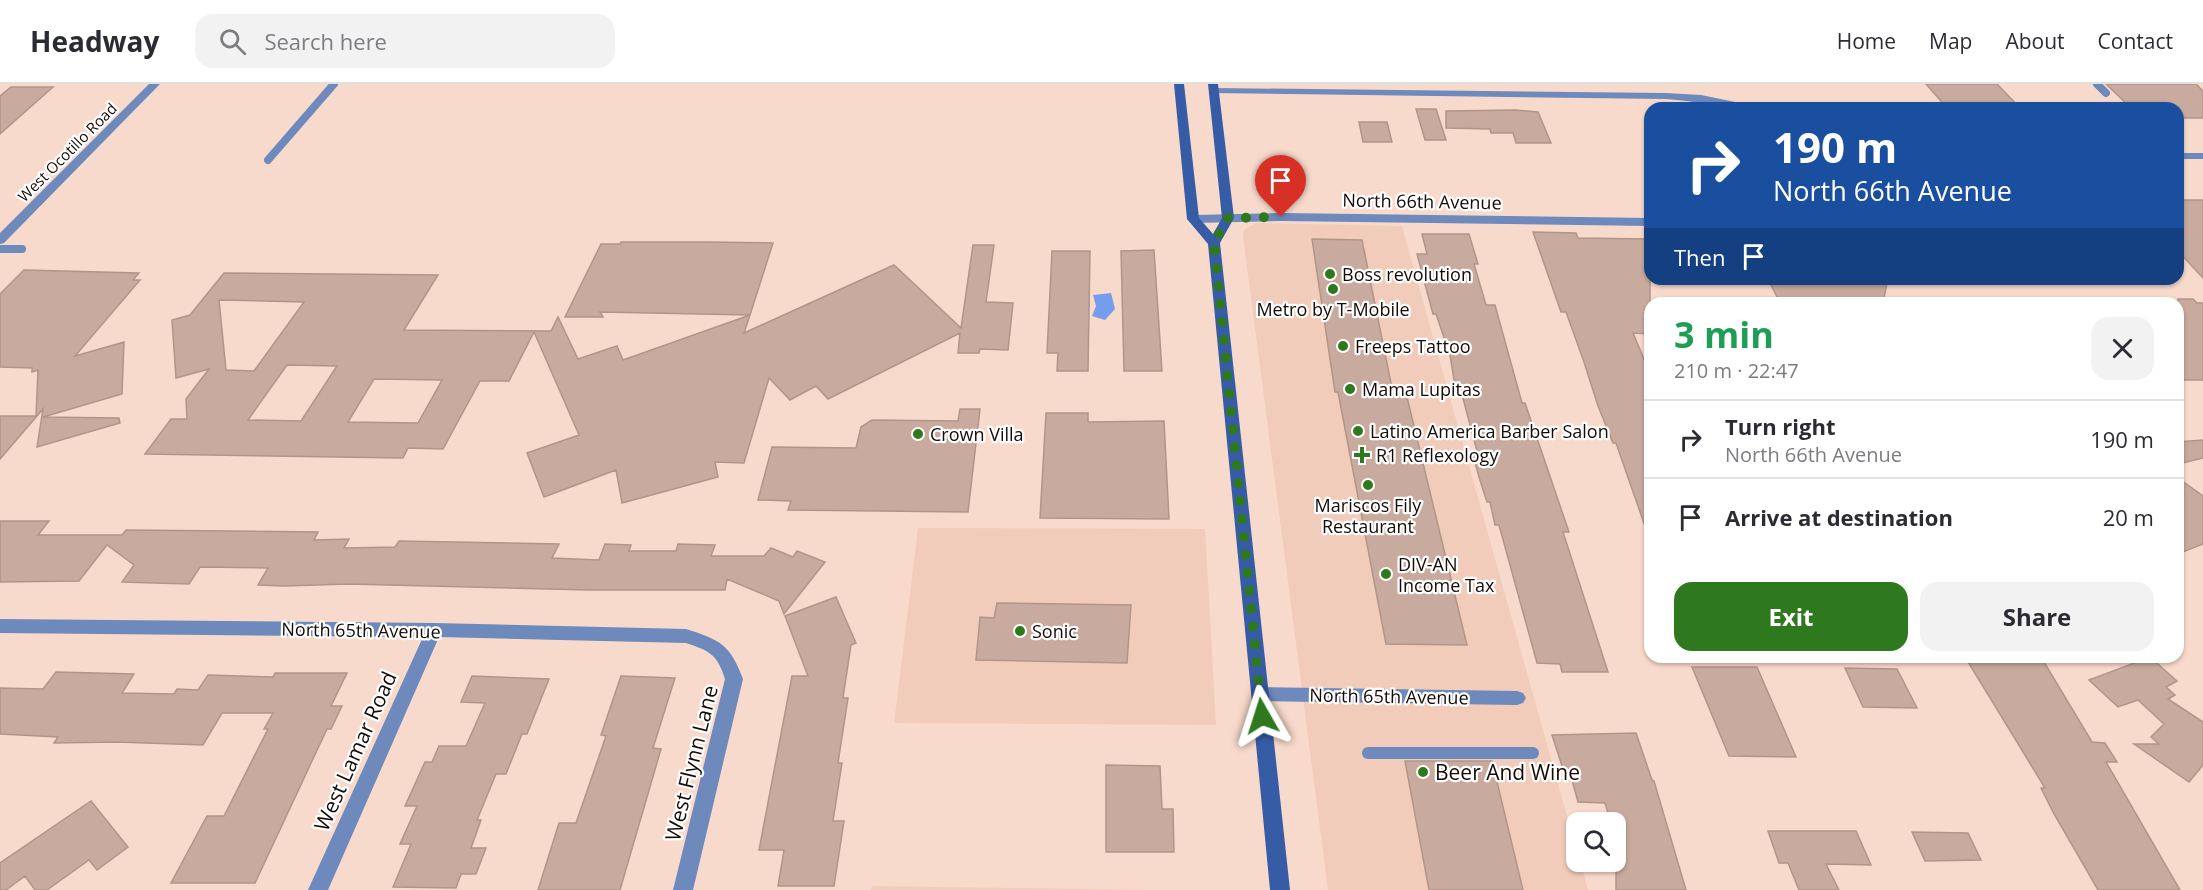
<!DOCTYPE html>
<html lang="en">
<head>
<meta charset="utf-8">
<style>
	body { margin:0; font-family:"Open Sans",sans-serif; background:#f2f2f3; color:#2b2b33; height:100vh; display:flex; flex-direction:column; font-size:22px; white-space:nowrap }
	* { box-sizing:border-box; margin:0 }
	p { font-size:20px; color:#7c7c81 }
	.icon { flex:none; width:33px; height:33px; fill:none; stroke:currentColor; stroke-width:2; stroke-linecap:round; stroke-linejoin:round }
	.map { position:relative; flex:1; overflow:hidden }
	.details { position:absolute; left:1644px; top:213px; width:540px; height:366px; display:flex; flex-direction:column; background:#fff; border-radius:18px; box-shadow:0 2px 4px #0004 }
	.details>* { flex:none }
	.banner { position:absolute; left:1644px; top:18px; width:540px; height:183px; border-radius:18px; box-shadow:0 2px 4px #0004; background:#1a4fa0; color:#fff; overflow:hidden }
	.controls { position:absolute; left:1566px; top:728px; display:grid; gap:12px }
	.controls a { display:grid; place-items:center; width:60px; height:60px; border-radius:12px; background:#fff; box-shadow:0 2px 4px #0004; font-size:30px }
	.pin { position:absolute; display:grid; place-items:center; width:51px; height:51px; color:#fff; margin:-62px -26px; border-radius:50% 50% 50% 0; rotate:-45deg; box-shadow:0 0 6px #0007 }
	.pin .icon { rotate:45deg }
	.me { position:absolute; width:66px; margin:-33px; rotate:354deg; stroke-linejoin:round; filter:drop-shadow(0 0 4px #0008) }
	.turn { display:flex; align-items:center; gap:21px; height:126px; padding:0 30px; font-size:27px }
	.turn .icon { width:78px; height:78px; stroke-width:2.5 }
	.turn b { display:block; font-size:42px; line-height:51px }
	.then { display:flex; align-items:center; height:57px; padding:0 30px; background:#0003; gap:12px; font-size:22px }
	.round { display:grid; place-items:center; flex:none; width:63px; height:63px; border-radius:18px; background:#f2f2f3 }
	.overview { display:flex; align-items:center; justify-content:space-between; height:102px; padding:0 30px }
	h1 { font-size:36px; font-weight:700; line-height:45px; color:#1e9e55 }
	.cta { display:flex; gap:12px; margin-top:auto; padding:12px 30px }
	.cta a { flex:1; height:69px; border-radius:18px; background:#2e781d; color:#fff; font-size:24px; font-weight:700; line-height:69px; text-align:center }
	.cta a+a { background:#f2f2f3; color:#2b2b33 }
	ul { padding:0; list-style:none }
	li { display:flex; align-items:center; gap:18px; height:78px; padding:0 30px; border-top:2px solid #e1e1e2 }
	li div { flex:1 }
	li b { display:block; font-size:22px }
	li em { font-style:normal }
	header { display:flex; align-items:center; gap:36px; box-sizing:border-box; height:84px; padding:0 30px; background:#fff; border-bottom:2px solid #e1e1e2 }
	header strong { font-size:28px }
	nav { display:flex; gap:33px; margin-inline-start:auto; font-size:21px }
	.search { width:420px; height:54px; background:#f2f2f3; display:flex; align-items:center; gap:15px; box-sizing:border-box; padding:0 21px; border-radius:18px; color:#7c7c81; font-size:22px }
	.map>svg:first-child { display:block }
	.built { fill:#f1ccba }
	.water { fill:#759ded }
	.building { fill:#c8ab9e; stroke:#b19588; stroke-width:1.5; fill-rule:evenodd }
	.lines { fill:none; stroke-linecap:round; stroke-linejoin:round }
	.service-far1 { stroke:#6e89bc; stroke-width:8 }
	.service { stroke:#6e89bc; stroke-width:12 }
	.minor { fill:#6e89bc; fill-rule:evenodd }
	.tertiary { fill:#6e89bc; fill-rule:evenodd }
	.secondary { fill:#375ca6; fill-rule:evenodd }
	.route { stroke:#2e781d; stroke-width:10; stroke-dasharray:0 18 }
	.poi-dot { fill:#2e781d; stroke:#fff; stroke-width:2 }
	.labels { text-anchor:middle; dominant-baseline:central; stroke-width:4.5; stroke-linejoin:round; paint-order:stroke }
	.far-street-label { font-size:15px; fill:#140b07; stroke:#fff }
	.street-label { font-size:18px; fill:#140b07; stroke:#fff }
	.poi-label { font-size:18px; fill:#140b07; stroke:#fff; text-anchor:start }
	.near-street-label { font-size:21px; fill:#140b07; stroke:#fff }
	.near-poi-label { font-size:21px; fill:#140b07; stroke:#fff; text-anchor:start }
</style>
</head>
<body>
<header>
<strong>Headway</strong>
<div class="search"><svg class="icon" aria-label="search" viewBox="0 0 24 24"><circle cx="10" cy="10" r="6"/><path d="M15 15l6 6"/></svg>Search here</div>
<nav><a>Home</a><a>Map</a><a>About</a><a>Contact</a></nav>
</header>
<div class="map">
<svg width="2203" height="806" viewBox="0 0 2203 806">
	<rect width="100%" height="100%" fill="#f8dacc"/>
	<!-- built -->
	<path class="built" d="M 1256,139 L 1402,142 L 1576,764 L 1576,777 L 1580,777 L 1588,806 L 1328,806 L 1243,152 L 1244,146 Z
		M 918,444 L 1205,445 L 1216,641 L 894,639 Z
		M 872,802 L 1151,806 L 871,806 Z"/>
	<!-- water -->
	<path class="water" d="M 1111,209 L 1115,225 L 1105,236 L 1092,232 L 1096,222 L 1093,211 Z"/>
	<!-- building -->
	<path class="building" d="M 1926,0 L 1997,0 L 2020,24 L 1947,24 Z
		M 2106,0 L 2196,0 L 2203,7 L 2203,34 L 2178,34 L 2178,24 L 2131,24 Z
		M 11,3 L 53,3 L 0,50 L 0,12 Z
		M 1416,25 L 1436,25 L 1446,56 L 1425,56 Z
		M 1515,26 L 1538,28 L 1551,59 L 1516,59 L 1513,49 L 1491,49 L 1490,45 L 1446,44 L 1446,27 Z
		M 1359,38 L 1387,38 L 1392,58 L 1363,58 Z
		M 2178,116 L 2203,116 L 2203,194 L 2178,167 Z
		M 1533,148 L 1576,149 L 1578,154 L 1650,155 L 1650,250 L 1633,249 L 1650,289 L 1650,445 L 1646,445 L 1616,359 L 1613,359 L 1598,322 L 1584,278 L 1566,228 L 1561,228 Z
		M 1422,150 L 1469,150 L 1478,180 L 1474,180 L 1486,221 L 1495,221 L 1522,319 L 1525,319 L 1569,448 L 1563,448 L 1608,588 L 1562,588 L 1560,580 L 1537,579 L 1499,441 L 1495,441 L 1490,418 L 1487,418 L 1479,393 L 1473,371 L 1478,371 L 1460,303 L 1455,302 L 1450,271 L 1436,230 L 1433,230 L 1417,170 L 1427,170 Z
		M 1312,155 L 1362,156 L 1393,309 L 1406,309 L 1467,561 L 1386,560 L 1338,308 L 1335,308 Z
		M 621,158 L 707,158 L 773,159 L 750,231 L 600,228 L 603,233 L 565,233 L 601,160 L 620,160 Z
		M 973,161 L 994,161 L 986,218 L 1013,219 L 1008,266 L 980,265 L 979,269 L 958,269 L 960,249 L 828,315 L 816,302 L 790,316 L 769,294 L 744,379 L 715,378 L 718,393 L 622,419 L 616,386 L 544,413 L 527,369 L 579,351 L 534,248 L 509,297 L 480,297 L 443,365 L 408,364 L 403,374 L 145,370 L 171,335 L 187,335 L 186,315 L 209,285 L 176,294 L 172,236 L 190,231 L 224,189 L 438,191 L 404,246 L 551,247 L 558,233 L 578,275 L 617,262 L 623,276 L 750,231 L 744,249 L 894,181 L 961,244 ZM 219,216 L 304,218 L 254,287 L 226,286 ZM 287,281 L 337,282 L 301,337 L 248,336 ZM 374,295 L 442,296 L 418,339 L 348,338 Z
		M 1154,166 L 1162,287 L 1124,287 L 1121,167 Z
		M 1052,167 L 1090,167 L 1088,287 L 1057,287 L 1058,269 L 1047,269 Z
		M 24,186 L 139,189 L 133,196 L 140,196 L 75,272 L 124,258 L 122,310 L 43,333 L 119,334 L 120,339 L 37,363 L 43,325 L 0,375 L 0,332 L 36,332 L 38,286 L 32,288 L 32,284 L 0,283 L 0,210 Z
		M 1768,195 L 1875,195 L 1887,199 L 1883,219 L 1780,219 Z
		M 2178,215 L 2193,215 L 2197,219 L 2203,219 L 2203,296 L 2178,296 Z
		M 960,325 L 980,325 L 968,428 L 788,426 L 791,417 L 758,416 L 772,363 L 856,364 L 861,343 L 872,336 L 958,337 Z
		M 1046,329 L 1088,329 L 1088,338 L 1164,337 L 1169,435 L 1040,434 Z
		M 2203,356 L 2203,374 L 2178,380 L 2178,358 Z
		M 2178,394 L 2203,412 L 2203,460 L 2178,470 Z
		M 0,437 L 49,437 L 38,451 L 122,451 L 126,446 L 318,448 L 314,456 L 349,455 L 344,464 L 395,463 L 399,457 L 559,460 L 552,474 L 599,476 L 605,460 L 631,461 L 629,467 L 676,467 L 678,460 L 715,461 L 711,472 L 764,472 L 771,464 L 793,473 L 797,467 L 825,478 L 784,530 L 779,517 L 727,495 L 725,506 L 589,506 L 348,500 L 285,502 L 258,501 L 268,484 L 200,483 L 189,500 L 122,498 L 134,481 L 107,461 L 79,497 L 0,498 Z
		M 836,513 L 856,559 L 851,561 L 843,614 L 848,614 L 838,679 L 842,679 L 833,737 L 844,737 L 834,802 L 778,802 L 784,766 L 759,766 L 792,592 L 808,592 L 785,532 Z
		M 997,519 L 1131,521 L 1127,579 L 976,576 L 980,533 L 994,534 Z
		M 1965,573 L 2041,573 L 2092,658 L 2105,659 L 2117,678 L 2106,678 L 2180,806 L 2098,806 L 2054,730 L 2041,704 L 2045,704 Z
		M 2150,573 L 2177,597 L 2166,603 L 2175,611 L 2168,615 L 2203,638 L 2203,681 L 2189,698 L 2134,660 L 2159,660 L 2151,653 L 2164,640 L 2138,616 L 2118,623 L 2089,596 Z
		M 1692,583 L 1757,583 L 1796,673 L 1729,672 Z
		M 1845,584 L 1897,585 L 1917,624 L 1863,623 Z
		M 56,588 L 134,590 L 122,609 L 174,610 L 177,605 L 198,606 L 208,591 L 273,593 L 275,589 L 347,589 L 331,622 L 342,622 L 331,645 L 327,645 L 255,799 L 171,799 L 207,732 L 224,732 L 268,645 L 264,645 L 273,629 L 222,629 L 203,661 L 117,658 L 54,659 L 58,653 L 0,650 L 0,604 L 43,605 Z
		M 472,592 L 549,595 L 527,650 L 522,650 L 506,690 L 496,690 L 477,736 L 481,736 L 471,764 L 486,764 L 476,790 L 461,790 L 456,804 L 393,803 L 411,760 L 400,760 L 417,722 L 405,722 L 425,678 L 432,678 L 439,662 L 466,662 L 485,619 L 461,618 Z
		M 621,592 L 675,594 L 653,664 L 661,665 L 620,806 L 538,806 L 559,739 L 576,739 L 606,652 L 601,651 Z
		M 1636,649 L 1652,696 L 1654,697 L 1686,806 L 1616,806 L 1616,729 L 1608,729 L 1605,719 L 1578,718 L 1569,685 L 1563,685 L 1552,651 Z
		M 1405,677 L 1492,677 L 1523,806 L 1429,806 Z
		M 1106,681 L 1160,682 L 1162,725 L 1173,725 L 1174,768 L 1106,768 Z
		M 91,717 L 128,763 L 97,786 L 89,776 L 47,806 L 35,806 L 25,792 L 6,806 L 0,806 L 0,779 Z
		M 1768,747 L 1856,747 L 1871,781 L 1826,780 L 1839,806 L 1799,806 L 1788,779 L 1779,779 Z
		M 1912,748 L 1968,749 L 1981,776 L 1925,777 Z"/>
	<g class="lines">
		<!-- service-far1 -->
		<path class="service-far1" d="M 2097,0 L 2106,9
			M 268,76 L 334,0
			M 0,165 L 22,165"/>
		<!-- service -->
		<path class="service" d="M 1368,669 L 1533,669"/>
		<!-- minor -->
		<path class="minor" d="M 1214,4 L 1666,9 L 1701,11 L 1750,21 L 1755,24 C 1725,24 1696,17 1666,15 L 1210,9 L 1210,5 Z
			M 2178,69 L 2203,69 L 2203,75 L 2178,75 Z
			M 1281,129 L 1650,134 L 1650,142 L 1281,137 L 1193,139 L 1187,135 L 1193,131 Z
			M 0,535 L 434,539 L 686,545 C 720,556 730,560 743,595 L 693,806 L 673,806 L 725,595 C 717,570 710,567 686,559 L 439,553 L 328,806 L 308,806 L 423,553 L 0,549 Z
			M 1260,603 L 1517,607 L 1523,609 L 1526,614 L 1523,619 L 1517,621 L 1260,617 L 1254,615 L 1251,610 L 1254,605 Z"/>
		<!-- tertiary -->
		<path class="tertiary" d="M 149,0 L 160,0 L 4,159 L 0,160 L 0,149 Z"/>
		<!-- secondary -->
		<path class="secondary" d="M 1174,0 L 1184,0 L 1199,134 L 1213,150 L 1222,134 L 1208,0 L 1218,0 L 1234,134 L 1220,159 L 1290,806 L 1270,806 L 1208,160 L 1187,135 Z"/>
	</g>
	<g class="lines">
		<!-- route -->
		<path class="route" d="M 1262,632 L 1214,159 L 1228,134 L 1281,133"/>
	</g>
	<!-- markers -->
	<g class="poi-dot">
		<circle cx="1330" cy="190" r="6"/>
		<circle cx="1333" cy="205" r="6"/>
		<circle cx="1343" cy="262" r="6"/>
		<circle cx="1350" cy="305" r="6"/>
		<circle cx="1358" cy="347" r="6"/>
		<circle cx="918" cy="350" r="6"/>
		<path d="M1359 362h6v6h6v6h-6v6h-6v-6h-6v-6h6z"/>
		<circle cx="1368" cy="401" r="6"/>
		<circle cx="1386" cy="490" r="6"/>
		<circle cx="1020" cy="547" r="6"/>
		<circle cx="1423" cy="688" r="6"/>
	</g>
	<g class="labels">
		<!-- far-street labels -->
		<g class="far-street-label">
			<text transform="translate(67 68) rotate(-45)">West Ocotillo Road</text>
		</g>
		<!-- street labels -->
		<g class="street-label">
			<text transform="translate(1422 117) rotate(1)">North 66th Avenue</text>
			<text transform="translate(361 546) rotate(1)">North 65th Avenue</text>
			<text transform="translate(1389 612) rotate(1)">North 65th Avenue</text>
		</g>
		<!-- poi labels -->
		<g class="poi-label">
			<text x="1342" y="190">Boss revolution</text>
			<text x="1333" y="225" text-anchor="middle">Metro by T-Mobile</text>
			<text x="1355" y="262">Freeps Tattoo</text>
			<text x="1362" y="305">Mama Lupitas</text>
			<text x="1370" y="347">Latino America Barber Salon</text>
			<text x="930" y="350">Crown Villa</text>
			<text x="1376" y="371">R1 Reflexology</text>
			<text x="1368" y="421" text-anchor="middle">Mariscos Fily<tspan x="1368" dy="21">Restaurant</tspan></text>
			<text x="1398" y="480">DIV-AN<tspan x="1398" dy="21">Income Tax</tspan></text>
			<text x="1032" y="547">Sonic</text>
		</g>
		<!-- near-street labels -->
		<g class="near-street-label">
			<text transform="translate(355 667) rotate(-66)">West Lamar Road</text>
			<text transform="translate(691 679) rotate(-76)">West Flynn Lane</text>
		</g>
		<!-- near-poi labels -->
		<g class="near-poi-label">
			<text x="1435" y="688">Beer And Wine</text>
		</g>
	</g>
</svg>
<div class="controls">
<a><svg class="icon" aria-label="search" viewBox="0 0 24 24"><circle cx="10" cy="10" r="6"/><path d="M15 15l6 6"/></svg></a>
</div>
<div class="pin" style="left:1281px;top:133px;background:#d93025"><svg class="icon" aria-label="arrive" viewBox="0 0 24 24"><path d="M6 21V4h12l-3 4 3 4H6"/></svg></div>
<svg class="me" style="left:1262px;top:632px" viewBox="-20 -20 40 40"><path d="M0-17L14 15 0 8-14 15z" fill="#2e781d" stroke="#fff" stroke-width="4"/></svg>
<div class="banner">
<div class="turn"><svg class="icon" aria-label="right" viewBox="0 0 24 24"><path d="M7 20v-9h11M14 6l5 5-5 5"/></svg><div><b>190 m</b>North 66th Avenue</div></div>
<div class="then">Then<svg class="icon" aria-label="arrive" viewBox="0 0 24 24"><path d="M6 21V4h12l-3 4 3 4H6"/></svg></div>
</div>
<section class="details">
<div class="overview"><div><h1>3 min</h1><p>210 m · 22:47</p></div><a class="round"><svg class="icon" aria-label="close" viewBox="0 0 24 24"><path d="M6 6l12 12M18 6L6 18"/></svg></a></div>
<ul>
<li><svg class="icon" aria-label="right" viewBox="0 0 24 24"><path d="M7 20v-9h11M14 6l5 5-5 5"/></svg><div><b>Turn right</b><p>North 66th Avenue</p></div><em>190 m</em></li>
<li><svg class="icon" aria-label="arrive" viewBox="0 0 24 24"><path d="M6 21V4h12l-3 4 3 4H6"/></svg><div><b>Arrive at destination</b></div><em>20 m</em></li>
</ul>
<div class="cta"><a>Exit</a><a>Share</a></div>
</section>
</div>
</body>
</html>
